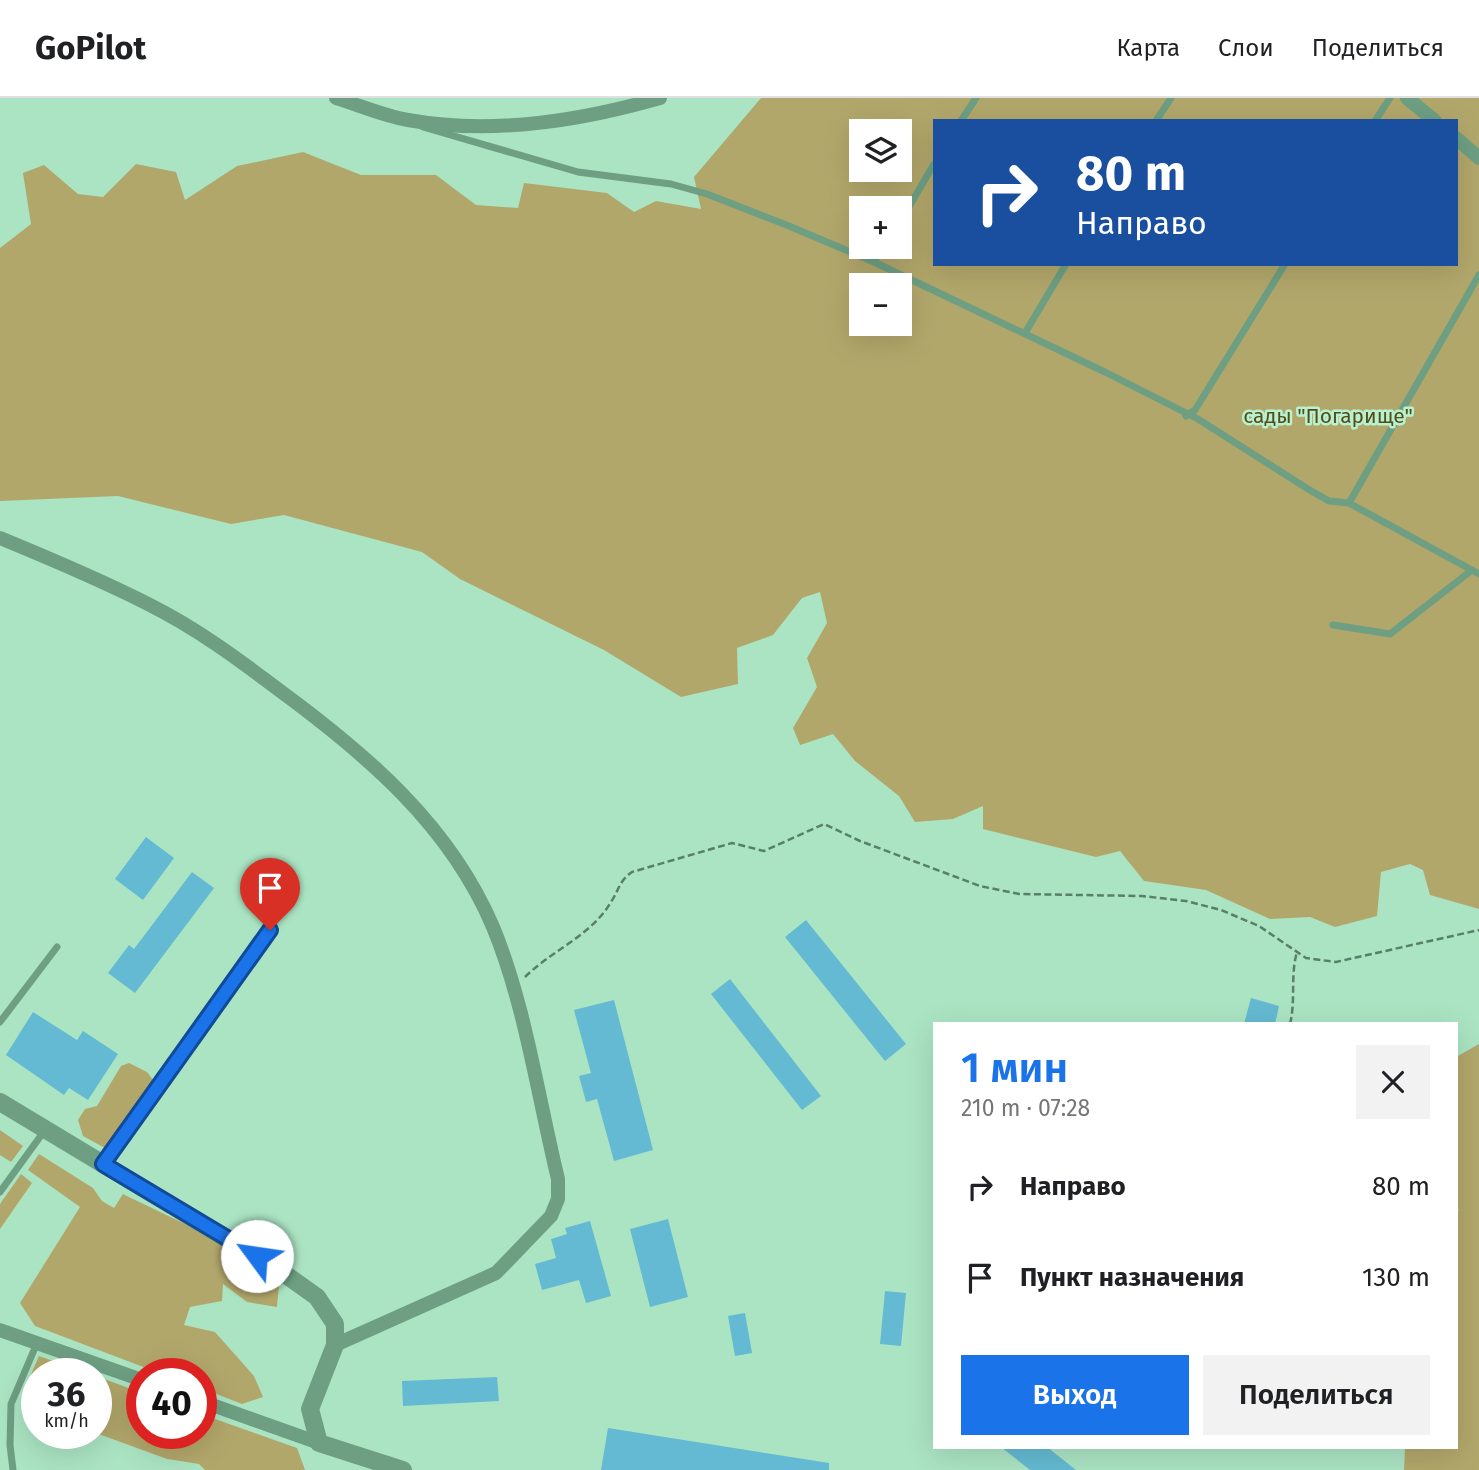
<!DOCTYPE html>
<html lang="ru">
<head>
<meta charset="utf-8">
<style>
	body { margin:0; font-family:"Fira Sans",sans-serif; background:#f2f2f2; color:#202124; height:100vh; display:flex; flex-direction:column; font-size:26px; white-space:nowrap }
	* { box-sizing:border-box; margin:0 }
	p { font-size:23px; color:#757577 }
	.icon { flex:none; width:38px; height:38px; fill:none; stroke:currentColor; stroke-width:2; stroke-linecap:round; stroke-linejoin:round }
	.map { position:relative; flex:1; overflow:hidden }
	.drawer { position:absolute; left:933px; top:924px; width:525px; height:427px; display:flex; flex-direction:column; background:#fff; border-radius:0px; box-shadow:0 7px 28px #0002 }
	.drawer>* { flex:none }
	.hud { position:absolute; left:933px; top:21px; width:525px; height:147px; border-radius:0px; box-shadow:0 7px 28px #0002; background:#1a4fa0; color:#fff; overflow:hidden }
	.fabs { position:absolute; left:849px; top:21px; display:grid; gap:14px }
	.fabs a { display:grid; place-items:center; width:63px; height:63px; border-radius:0px; background:#fff; box-shadow:0 7px 28px #0002; font-size:35px }
	.speed { position:absolute; left:21px; top:1260px; display:flex; gap:14px; font-size:35px; font-weight:700; text-align:center }
	.speed>* { display:grid; place-content:center; width:91px; height:91px; border-radius:50%; background:#fff; box-shadow:0 7px 28px #0002; line-height:1 }
	.speed small { font-size:18px; font-weight:400 }
	.speed .limit { border:10px solid #d22; background:#fff; color:#111 }
	.pin { position:absolute; display:grid; place-items:center; width:60px; height:60px; color:#fff; margin:-72px -30px; border-radius:50% 50% 50% 0; rotate:-45deg; box-shadow:0 0 7px #0007 }
	.pin .icon { rotate:45deg }
	.me { position:absolute; width:77px; margin:-38px; rotate:301deg; stroke-linejoin:round; filter:drop-shadow(0 0 5px #0008) }
	.turn { display:flex; align-items:center; gap:24px; height:147px; padding:0 28px; font-size:32px }
	.turn .icon { width:91px; height:91px; stroke-width:2.5 }
	.turn b { display:block; font-size:49px; line-height:60px }
	.round { display:grid; place-items:center; flex:none; width:74px; height:74px; border-radius:0px; background:#f2f2f2 }
	.head { display:flex; align-items:center; justify-content:space-between; height:119px; padding:0 28px }
	h1 { font-size:42px; font-weight:600; line-height:52px; color:#1a73e8 }
	.button { display:flex; gap:14px; margin-top:auto; padding:14px 28px }
	.button a { flex:1; height:80px; border-radius:0px; background:#1a73e8; color:#fff; font-size:28px; font-weight:600; line-height:80px; text-align:center }
	.button a+a { background:#f2f2f2; color:#202124 }
	ul { padding:0; list-style:none }
	li { display:flex; align-items:center; gap:21px; height:91px; padding:0 28px }
	li div { flex:1 }
	li b { display:block; font-size:26px }
	li em { font-style:normal }
	header { display:flex; align-items:center; gap:42px; box-sizing:border-box; height:98px; padding:0 35px; background:#fff; border-bottom:2px solid #e0e0e0 }
	header strong { font-size:33px }
	nav { display:flex; gap:38px; margin-inline-start:auto; font-size:24px }
	.map>svg:first-child { display:block }
	.green { fill:#b2a76b; fill-rule:evenodd }
	.building { fill:#64bad2 }
	.lines { fill:none; stroke-linecap:round; stroke-linejoin:round }
	.path { stroke:#587f69; stroke-width:2.5; stroke-dasharray:7 3.5; stroke-linecap:butt }
	.service { stroke:#6e9f83; stroke-width:7 }
	.minor { stroke:#6e9f83; stroke-width:14 }
	.tertiary { stroke:#6e9f83; stroke-width:18 }
	.route-casing { stroke:#114b97; stroke-width:18 }
	.route { stroke:#1a73e8; stroke-width:12 }
	.labels { text-anchor:middle; dominant-baseline:central; stroke-width:5; stroke-linejoin:round; paint-order:stroke }
	.park-label { font-size:21px; fill:#564c17; stroke:#b8f1d0 }
</style>
</head>
<body>
<header>
<strong>GoPilot</strong>
<nav><a>Карта</a><a>Слои</a><a>Поделиться</a></nav>
</header>
<div class="map">
<svg width="1479" height="1372" viewBox="0 0 1479 1372">
	<rect width="100%" height="100%" fill="#abe4c3"/>
	<!-- green -->
	<path class="green" d="M 761,0 L 1479,0 L 1479,811 L 1430,797 L 1423,772 L 1410,766 L 1381,774 L 1377,818 L 1335,829 L 1310,819 L 1270,821 L 1206,792 L 1144,783 L 1120,753 L 1096,759 L 983,731 L 983,708 L 953,721 L 915,724 L 899,698 L 855,663 L 833,636 L 800,647 L 793,630 L 817,589 L 807,560 L 827,525 L 820,494 L 802,500 L 773,537 L 737,550 L 738,586 L 681,599 L 604,552 L 460,481 L 422,454 L 284,417 L 231,426 L 118,398 L 0,403 L 0,150 L 31,126 L 23,75 L 44,67 L 78,96 L 103,99 L 136,66 L 176,74 L 185,102 L 237,68 L 303,54 L 361,77 L 436,77 L 476,107 L 518,110 L 524,85 L 607,95 L 634,114 L 656,103 L 701,111 L 694,79 ZM 934,23 L 1456,23 L 1456,166 L 934,166 ZM 861,33 L 900,33 L 900,72 L 861,72 ZM 861,110 L 900,110 L 900,149 L 861,149 ZM 861,187 L 900,187 L 900,226 L 861,226 Z
		M 1479,946 L 1479,1372 L 1404,1372 L 1405,1349 L 1456,1349 L 1456,1114 L 1459,1112 L 1456,1107 L 1456,959 Z
		M 129,965 L 147,974 L 153,982 L 105,1050 L 83,1038 L 78,1022 L 85,1011 L 97,1008 L 121,968 Z
		M 0,1032 L 23,1048 L 11,1064 L 0,1057 Z
		M 39,1056 L 93,1090 L 102,1103 L 114,1110 L 123,1096 C 173,1121 240,1148 279,1188 L 277,1209 L 247,1204 L 223,1186 L 222,1203 L 190,1209 L 184,1227 L 215,1234 L 254,1278 L 263,1299 L 242,1306 L 201,1290 L 201,1276 L 162,1276 L 35,1228 L 20,1205 L 80,1109 L 28,1072 Z
		M 21,1076 L 32,1085 L 0,1131 L 0,1106 Z
		M 39,1258 L 89,1276 L 37,1276 L 37,1305 C 21,1291 32,1275 39,1258 Z
		M 96,1278 L 142,1295 L 142,1335 L 201,1335 L 201,1316 L 297,1350 L 305,1372 L 205,1372 L 199,1366 L 167,1361 L 96,1335 Z"/>
	<!-- building -->
	<path class="building" d="M 146,739 L 174,760 L 143,802 L 115,781 Z
		M 192,774 L 214,790 L 135,895 L 108,875 L 129,847 L 134,851 Z
		M 806,822 L 906,946 L 885,963 L 785,839 Z
		M 730,881 L 821,998 L 802,1012 L 711,896 Z
		M 1251,900 L 1279,908 L 1275,926 L 1244,926 Z
		M 614,902 L 653,1052 L 614,1063 L 597,1001 L 586,1004 L 579,978 L 591,975 L 574,912 Z
		M 33,914 L 77,942 L 83,933 L 118,956 L 88,1002 L 69,990 L 64,997 L 6,957 Z
		M 668,1121 L 688,1199 L 650,1209 L 630,1131 Z
		M 590,1123 L 611,1198 L 586,1205 L 579,1182 L 542,1192 L 535,1166 L 556,1160 L 551,1141 L 567,1136 L 565,1130 Z
		M 885,1193 L 906,1195 L 901,1248 L 880,1246 Z
		M 745,1215 L 752,1255 L 735,1258 L 728,1218 Z
		M 497,1279 L 499,1303 L 403,1308 L 402,1283 Z
		M 608,1330 L 829,1365 L 829,1372 L 601,1372 Z
		M 1001,1349 L 1047,1349 L 1076,1372 L 1030,1372 Z"/>
	<g class="lines">
		<!-- path -->
		<path class="path" d="M 525,879 C 551,853 592,837 611,804 C 619,792 619,783 632,774 L 732,745 L 764,753 L 824,726 L 860,743 L 980,788 L 1019,796 L 1142,798 L 1186,803 L 1221,812 L 1259,828 L 1306,860 L 1336,864 L 1479,832
			M 1290,926 C 1296,902 1290,878 1297,854"/>
		<!-- service -->
		<path class="service" d="M 961,23 L 976,0
			M 1156,23 L 1171,0
			M 1375,23 L 1390,0
			M 423,29 L 578,74 L 671,86 L 707,96 L 789,128 L 874,164 L 1105,274 L 1198,321 L 1308,391 L 1329,403 L 1349,405 L 1479,476
			M 900,124 L 934,66
			M 874,164 L 883,149
			M 1025,235 L 1066,166
			M 1186,318 L 1195,312 L 1285,166
			M 1349,405 L 1479,177
			M 1333,527 L 1390,536 L 1472,472
			M 0,924 L 57,849
			M 103,1065 L 270,832
			M 0,1094 L 45,1032
			M 13,1372 L 10,1347 L 11,1306 L 37,1245"/>
		<!-- minor -->
		<path class="minor" d="M 336,0 C 359,7 384,18 408,22 C 491,37 580,23 660,0
			M 1407,0 L 1435,23
			M 1456,40 L 1479,60
			M 0,440 C 51,461 101,482 150,507 C 196,530 238,561 279,592 C 366,656 450,727 493,829 C 525,906 538,999 558,1081 L 558,1101 L 551,1118 L 496,1175 L 335,1247
			M 0,1232 L 142,1282
			M 201,1303 L 319,1345"/>
		<!-- tertiary -->
		<path class="tertiary" d="M 0,1004 L 279,1172 L 317,1199 L 335,1226 L 335,1247 L 310,1311 L 319,1345 L 403,1372"/>
	</g>
	<g class="lines">
		<!-- route casing -->
		<g class="route-casing">
			<path id="route" d="M 257,1158 L 103,1066 L 270,832"/>
		</g>
		<!-- route -->
		<use href="#route" class="route"/>
	</g>
	<g class="labels">
		<!-- park labels -->
		<g class="park-label">
			<text x="1328" y="318">сады "Погарище"</text>
		</g>
	</g>
</svg>
<div class="fabs">
<a><svg class="icon" aria-label="layers" viewBox="0 0 24 24"><path d="M12 4l9 5-9 5-9-5zM3 14l9 5 9-5"/></svg></a>
<a>+</a>
<a>−</a>
</div>
<div class="speed"><div>36<small>km/h</small></div><div class="limit">40</div></div>
<div class="pin" style="left:270px;top:832px;background:#d93025"><svg class="icon" aria-label="arrive" viewBox="0 0 24 24"><path d="M6 21V4h12l-3 4 3 4H6"/></svg></div>
<svg class="me" style="left:257px;top:1158px" viewBox="-20 -20 40 40"><circle r="19" fill="#fff"/><path d="M0-13L10 11 0 6-10 11z" fill="#1a73e8"/></svg>
<div class="hud">
<div class="turn"><svg class="icon" aria-label="right" viewBox="0 0 24 24"><path d="M7 20v-9h11M14 6l5 5-5 5"/></svg><div><b>80 m</b>Направо</div></div>
</div>
<section class="drawer">
<div class="head"><div><h1>1 мин</h1><p>210 m · 07:28</p></div><a class="round"><svg class="icon" aria-label="close" viewBox="0 0 24 24"><path d="M6 6l12 12M18 6L6 18"/></svg></a></div>
<ul>
<li><svg class="icon" aria-label="right" viewBox="0 0 24 24"><path d="M7 20v-9h11M14 6l5 5-5 5"/></svg><div><b>Направо</b></div><em>80 m</em></li>
<li><svg class="icon" aria-label="arrive" viewBox="0 0 24 24"><path d="M6 21V4h12l-3 4 3 4H6"/></svg><div><b>Пункт назначения</b></div><em>130 m</em></li>
</ul>
<div class="button"><a>Выход</a><a>Поделиться</a></div>
</section>
</div>
</body>
</html>
